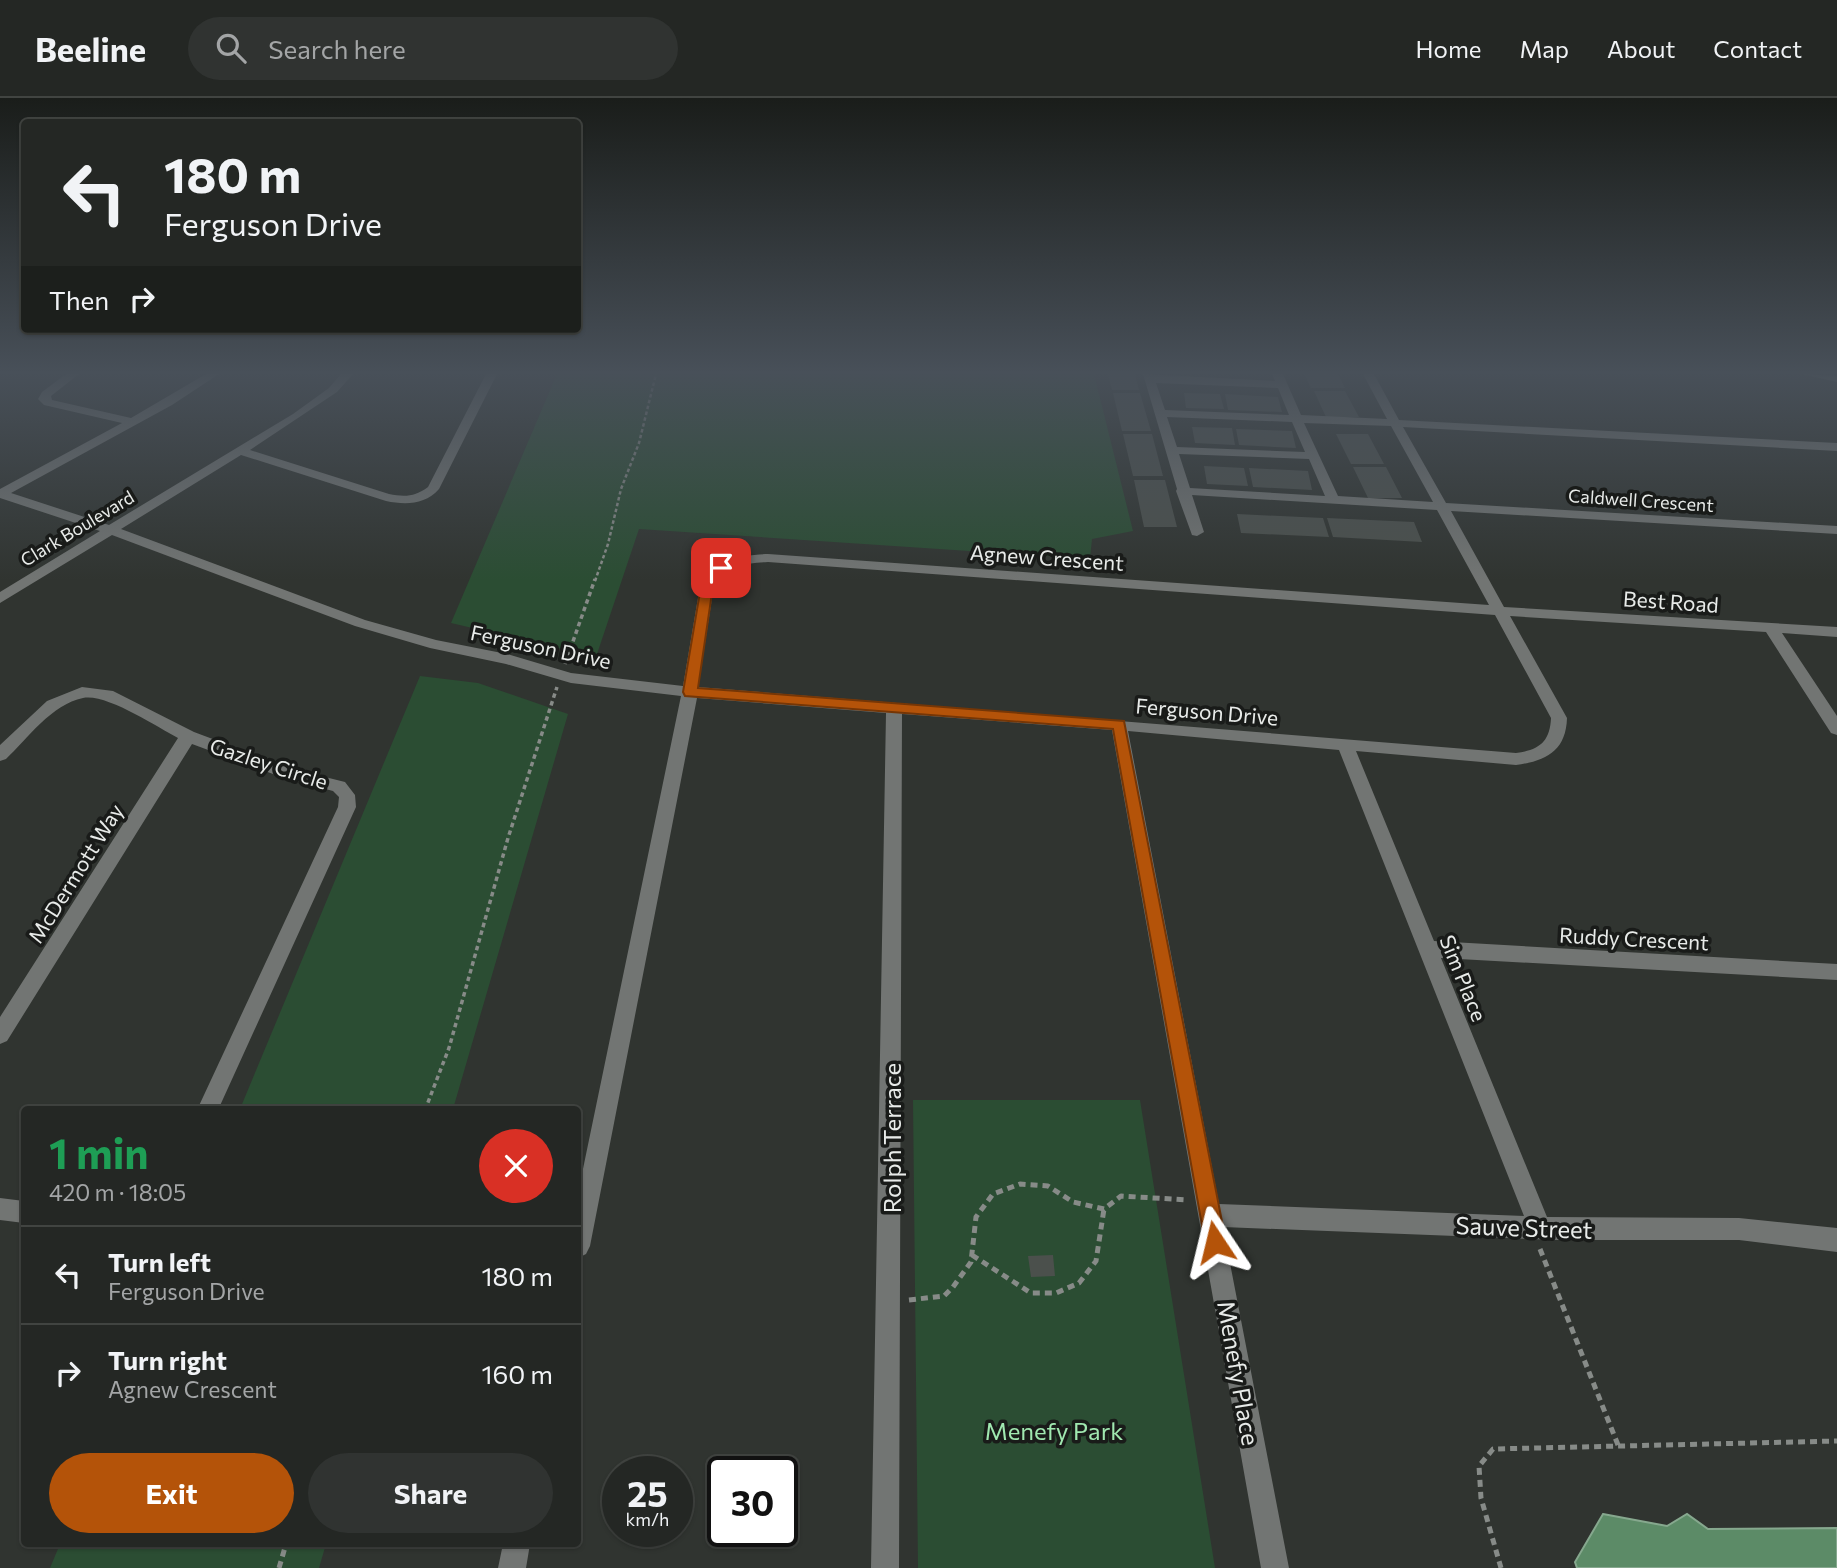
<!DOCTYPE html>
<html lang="en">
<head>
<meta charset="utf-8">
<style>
	body { margin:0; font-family:Commissioner,sans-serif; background:#303331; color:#f1f3f6; height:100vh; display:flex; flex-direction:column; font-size:26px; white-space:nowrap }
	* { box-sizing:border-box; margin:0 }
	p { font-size:23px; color:#a3a5a6 }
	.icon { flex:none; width:38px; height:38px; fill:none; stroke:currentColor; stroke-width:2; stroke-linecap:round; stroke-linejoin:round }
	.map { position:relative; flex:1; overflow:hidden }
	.side { position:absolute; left:21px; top:1008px; width:560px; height:441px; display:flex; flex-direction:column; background:#242724; border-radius:7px; box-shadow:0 2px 5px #0004,0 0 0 2px #414441 }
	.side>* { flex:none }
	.hud { position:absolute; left:21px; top:21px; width:560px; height:214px; border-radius:7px; box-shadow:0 2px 5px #0004,0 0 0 2px #414441; background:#242724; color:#f1f3f6; overflow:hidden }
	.speed { position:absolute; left:602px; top:1358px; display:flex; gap:14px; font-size:35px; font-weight:700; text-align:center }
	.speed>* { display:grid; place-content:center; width:91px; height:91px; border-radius:50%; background:#242724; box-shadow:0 2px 5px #0004,0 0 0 2px #414441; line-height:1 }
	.speed small { font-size:18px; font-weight:400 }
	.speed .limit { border:4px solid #111; border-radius:10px; background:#fff; color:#111 }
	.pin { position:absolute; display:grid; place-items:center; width:60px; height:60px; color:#fff; margin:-30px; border-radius:14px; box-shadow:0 4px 10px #0006 }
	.me { position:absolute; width:77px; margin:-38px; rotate:350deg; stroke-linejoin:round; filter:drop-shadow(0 0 5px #0008) }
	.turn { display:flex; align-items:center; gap:24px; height:147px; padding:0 28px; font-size:32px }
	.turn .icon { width:91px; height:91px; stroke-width:2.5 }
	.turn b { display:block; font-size:49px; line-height:60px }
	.then { display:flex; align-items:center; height:66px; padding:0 28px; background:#0003; gap:14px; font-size:26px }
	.round { display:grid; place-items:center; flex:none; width:74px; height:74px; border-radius:37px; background:#303331 }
	.summary { display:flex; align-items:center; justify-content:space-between; height:119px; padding:0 28px }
	h1 { font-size:42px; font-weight:700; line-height:52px; color:#1e9e55 }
	.button { display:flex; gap:14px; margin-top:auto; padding:14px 28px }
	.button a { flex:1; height:80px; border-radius:42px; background:#b45309; color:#fff; font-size:28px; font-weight:700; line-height:80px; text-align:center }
	.button a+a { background:#303331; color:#f1f3f6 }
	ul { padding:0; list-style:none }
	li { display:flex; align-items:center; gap:21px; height:98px; padding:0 28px; border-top:2px solid #414441 }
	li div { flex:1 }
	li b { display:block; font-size:26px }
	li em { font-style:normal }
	header { display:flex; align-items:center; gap:42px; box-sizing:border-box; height:98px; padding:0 35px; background:#242724; border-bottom:2px solid #414441 }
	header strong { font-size:33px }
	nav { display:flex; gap:38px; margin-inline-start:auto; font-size:24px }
	.search { width:490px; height:63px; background:#303331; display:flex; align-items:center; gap:18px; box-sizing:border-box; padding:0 24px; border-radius:38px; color:#a3a5a6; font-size:26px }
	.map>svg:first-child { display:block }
	.green { fill:#2b4d33 }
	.water { fill:#5c8b67; stroke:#86a88e; stroke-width:2 }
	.building { fill:#4b504c }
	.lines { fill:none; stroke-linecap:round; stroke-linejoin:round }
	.path-far2 { stroke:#878b88; stroke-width:2.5; stroke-dasharray:3.5 2.5; stroke-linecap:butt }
	.path-far1 { stroke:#878b88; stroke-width:3.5; stroke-dasharray:4.5 3.5; stroke-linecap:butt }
	.path { stroke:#878b88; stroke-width:5; stroke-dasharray:7 5; stroke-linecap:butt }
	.minor { fill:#727573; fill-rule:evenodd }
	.route { fill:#b45309; stroke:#753606; stroke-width:2 }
	.labels { text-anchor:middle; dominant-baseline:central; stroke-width:7; stroke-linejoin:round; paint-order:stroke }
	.far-street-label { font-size:18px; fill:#e8ebe9; stroke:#191b19 }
	.street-label { font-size:21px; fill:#e8ebe9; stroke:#191b19 }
	.near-street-label { font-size:24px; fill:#e8ebe9; stroke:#191b19 }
	.near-park-label { font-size:24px; fill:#a0e8b0; stroke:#191b19 }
</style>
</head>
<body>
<header>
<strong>Beeline</strong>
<div class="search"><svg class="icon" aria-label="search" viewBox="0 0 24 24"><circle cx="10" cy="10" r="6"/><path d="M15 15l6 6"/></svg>Search here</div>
<nav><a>Home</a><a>Map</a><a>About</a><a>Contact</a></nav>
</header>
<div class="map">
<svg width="1837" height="1470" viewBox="0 0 1837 1470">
	<rect width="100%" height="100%" fill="#303430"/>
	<!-- green -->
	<path class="green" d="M 557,276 L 1094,276 L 1133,433 L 1092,441 L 1090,461 L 639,431 L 596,559 L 451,525 Z
		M 420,578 L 478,585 L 568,616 L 453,1011 L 240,1011 Z
		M 913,1002 L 1140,1002 L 1215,1470 L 918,1470 Z
		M 60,1446 L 326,1446 L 319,1470 L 50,1470 Z"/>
	<!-- water -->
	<path class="water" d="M 1603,1416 L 1667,1428 L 1687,1416 L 1708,1431 L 1837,1430 L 1837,1470 L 1577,1470 L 1575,1464 Z"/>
	<!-- building -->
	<path class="building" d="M 1108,276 L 1135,276 L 1139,292 L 1112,292 Z
		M 1304,276 L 1338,276 L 1345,290 L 1311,290 Z
		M 1314,293 L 1345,293 L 1359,319 L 1326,319 Z
		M 1113,295 L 1140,295 L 1151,333 L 1122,333 Z
		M 1184,295 L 1220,296 L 1224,311 L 1186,310 Z
		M 1225,296 L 1278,299 L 1282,314 L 1228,312 Z
		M 1192,329 L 1232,330 L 1235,347 L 1195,345 Z
		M 1236,331 L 1292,333 L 1296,350 L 1239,347 Z
		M 1123,336 L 1152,336 L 1163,378 L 1133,378 Z
		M 1336,336 L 1368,336 L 1384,366 L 1351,366 Z
		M 1204,368 L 1244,370 L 1248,388 L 1207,386 Z
		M 1353,369 L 1386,369 L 1402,400 L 1368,400 Z
		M 1249,370 L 1308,373 L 1312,392 L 1253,389 Z
		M 1134,382 L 1165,382 L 1177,429 L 1144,429 Z
		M 1237,416 L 1323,420 L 1329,439 L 1241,435 Z
		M 1327,420 L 1414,424 L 1422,444 L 1333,439 Z
		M 1053,1157 L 1055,1178 L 1031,1179 L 1028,1158 Z"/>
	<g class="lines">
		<!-- path-far2 -->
		<path class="path-far2" d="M 595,483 L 608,446 L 621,391 L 639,345 L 656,276"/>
		<!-- path-far1 -->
		<path class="path-far1" d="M 565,566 L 595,481
			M 425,1012 L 449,950 L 508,740 L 557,589"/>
		<!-- path -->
		<path class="path" d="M 1540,1151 L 1618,1347
			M 972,1157 L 1031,1195 L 1056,1195 L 1079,1185 L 1096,1163 L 1104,1111
			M 909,1202 L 944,1198 L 953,1189 L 971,1164 L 976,1119 L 993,1096 L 1020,1086 L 1048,1088 L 1073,1104 L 1104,1111 L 1121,1098 L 1188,1102
			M 279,1470 L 286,1446
			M 1501,1470 L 1481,1400 L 1479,1368 L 1493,1351 L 1837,1343"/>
		<!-- minor -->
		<path class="minor" d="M 66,276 L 79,276 L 51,298 L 52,302 L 131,320 L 206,276 L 219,276 L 172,307 L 11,395 L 109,427 L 293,316 L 329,290 L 341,276 L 353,276 L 337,294 L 250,352 L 389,396 C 404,399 415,399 428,389 L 486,276 L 497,276 L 439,391 C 425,407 405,407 386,403 L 241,357 L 121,431 L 365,522 L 436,542 L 507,556 L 571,575 L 683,588 L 700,488 C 715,462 740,457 768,456 L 1489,507 L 1437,412 L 1192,397 L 1204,434 L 1197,438 L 1192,437 L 1176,393 L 1177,391 L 1143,276 L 1275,283 L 1272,276 L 1283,276 L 1301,317 L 1387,321 L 1363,276 L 1374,276 L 1399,322 L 1837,345 L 1837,353 L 1403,329 L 1446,405 L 1837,428 L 1837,436 L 1451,413 L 1504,509 L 1837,529 L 1837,539 L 1782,535 L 1837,618 L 1837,637 L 1831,635 L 1766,534 L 1510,518 L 1567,620 C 1566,653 1546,663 1516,667 L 1356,653 L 1434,843 L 1837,866 L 1837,882 L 1441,860 L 1547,1119 L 1739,1120 L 1837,1130 L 1837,1154 L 1739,1142 L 1558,1142 L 1223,1129 L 1289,1470 L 1261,1470 L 1112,632 L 902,616 L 899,1470 L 871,1470 L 886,615 L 697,600 L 590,1148 L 586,1156 L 578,1160 L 578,1095 L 681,598 L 571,585 L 506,566 L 430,550 L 355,528 L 112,437 L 0,505 L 0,494 L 100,433 L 0,400 L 0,391 L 122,325 L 44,307 L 38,301 L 42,294 ZM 1156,285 L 1278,290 L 1289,317 L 1165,312 ZM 1167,319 L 1292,324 L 1305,354 L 1177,349 ZM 1304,325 L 1391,328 L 1433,404 L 1338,398 ZM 1179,356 L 1309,361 L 1325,398 L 1190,390 ZM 768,464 L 1495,517 L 1551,620 C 1550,644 1539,652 1516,655 L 698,589 L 714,488 C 725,468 747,465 768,464 ZM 1128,633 L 1339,652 L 1524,1118 L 1219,1106 Z
			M 1802,276 L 1837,278 L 1837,284 Z
			M 82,589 L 113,593 L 194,634 L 293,671 L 345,684 L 355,697 L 356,709 L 218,1012 L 197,1012 L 338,709 L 339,699 L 333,693 L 284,680 L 192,646 L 7,943 L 0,946 L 0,919 L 178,640 C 157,629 106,595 83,600 C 52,606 27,641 6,661 L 0,663 L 0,647 L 47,603 Z
			M 0,1100 L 24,1103 L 24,1125 L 0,1122 Z
			M 503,1446 L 530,1446 L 526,1470 L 498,1470 Z"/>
	</g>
	<!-- sky -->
	<linearGradient id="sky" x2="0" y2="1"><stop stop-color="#1a1d1a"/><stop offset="0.57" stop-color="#485059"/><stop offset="1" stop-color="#485059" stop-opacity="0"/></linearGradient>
	<rect width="1837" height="482" fill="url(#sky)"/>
	<!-- route -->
	<path class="route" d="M 721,467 L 727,470 L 716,481 L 713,488 L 698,590 L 1124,623 L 1226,1144 L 1223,1152 L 1215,1155 L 1208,1152 L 1205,1144 L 1113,631 L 685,598 L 683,594 L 701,488 L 706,476 Z"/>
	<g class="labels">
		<!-- far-street labels -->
		<g class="far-street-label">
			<text transform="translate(1641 402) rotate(4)">Caldwell Crescent</text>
			<text transform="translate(77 430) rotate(-31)">Clark Boulevard</text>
		</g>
		<!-- street labels -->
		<g class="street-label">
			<text transform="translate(1047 459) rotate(4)">Agnew Crescent</text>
			<text transform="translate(1671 503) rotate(4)">Best Road</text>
			<text transform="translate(541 548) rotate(12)">Ferguson Drive</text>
			<text transform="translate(1207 613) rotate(5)">Ferguson Drive</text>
			<text transform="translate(269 665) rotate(18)">Gazley Circle</text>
			<text transform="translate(75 775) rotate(-58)">McDermott Way</text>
			<text transform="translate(1634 840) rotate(3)">Ruddy Crescent</text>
			<text transform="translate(1464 880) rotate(68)">Sim Place</text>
		</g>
		<!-- near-street labels -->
		<g class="near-street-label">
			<text transform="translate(891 1040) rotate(-90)">Rolph Terrace</text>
			<text transform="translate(1524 1129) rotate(2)">Sauve Street</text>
			<text transform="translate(1239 1275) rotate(80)">Menefy Place</text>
		</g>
		<!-- near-park labels -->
		<g class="near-park-label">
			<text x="1054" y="1332">Menefy Park</text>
		</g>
	</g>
</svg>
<div class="speed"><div>25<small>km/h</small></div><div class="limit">30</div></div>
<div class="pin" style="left:721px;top:470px;background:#d93025"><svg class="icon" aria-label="arrive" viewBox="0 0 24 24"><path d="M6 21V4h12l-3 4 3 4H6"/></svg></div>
<svg class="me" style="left:1215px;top:1144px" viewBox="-20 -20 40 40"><path d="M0-17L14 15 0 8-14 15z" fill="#b45309" stroke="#fff" stroke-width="4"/></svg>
<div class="hud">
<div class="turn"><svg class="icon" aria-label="left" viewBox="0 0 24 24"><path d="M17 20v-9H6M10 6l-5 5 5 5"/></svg><div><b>180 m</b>Ferguson Drive</div></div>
<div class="then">Then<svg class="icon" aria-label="right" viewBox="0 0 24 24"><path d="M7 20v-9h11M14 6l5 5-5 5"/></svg></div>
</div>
<section class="side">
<div class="summary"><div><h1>1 min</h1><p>420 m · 18:05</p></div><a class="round" style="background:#d93025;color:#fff"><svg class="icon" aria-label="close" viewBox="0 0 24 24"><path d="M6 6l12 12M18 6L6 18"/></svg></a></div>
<ul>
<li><svg class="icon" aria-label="left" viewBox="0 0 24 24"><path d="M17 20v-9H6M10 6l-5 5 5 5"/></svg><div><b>Turn left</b><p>Ferguson Drive</p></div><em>180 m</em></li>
<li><svg class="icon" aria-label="right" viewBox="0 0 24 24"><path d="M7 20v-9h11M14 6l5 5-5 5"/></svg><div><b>Turn right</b><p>Agnew Crescent</p></div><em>160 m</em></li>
</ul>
<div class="button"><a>Exit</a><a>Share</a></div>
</section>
</div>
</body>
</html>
